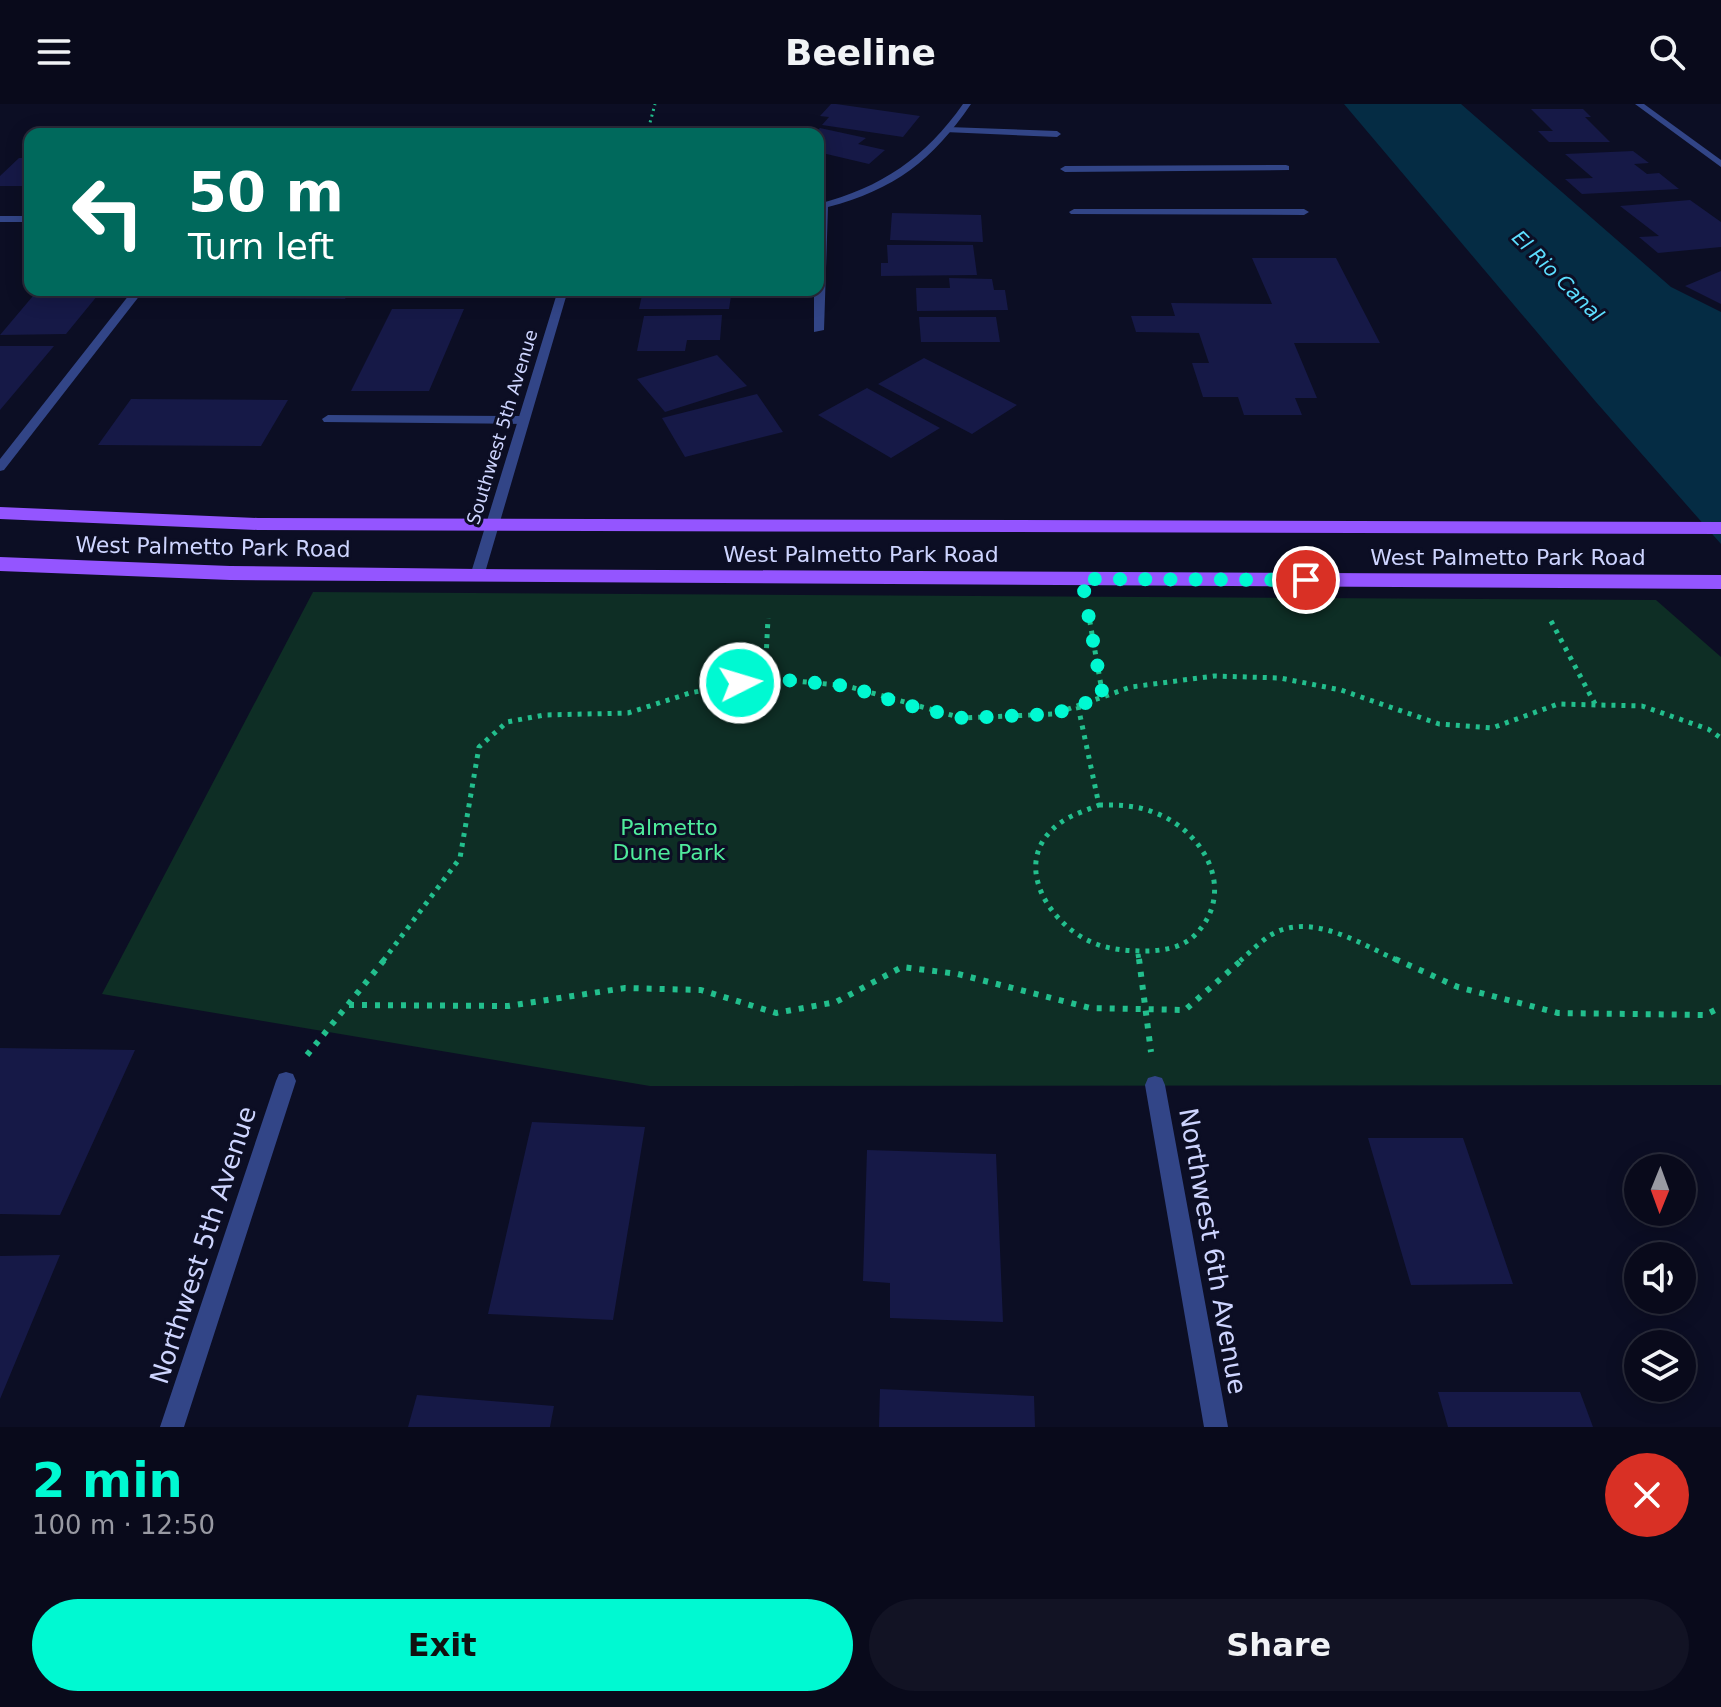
<!DOCTYPE html>
<html lang="en">
<head>
<meta charset="utf-8">
<style>
	body { margin:0; font-family:"DejaVu Sans",sans-serif; background:#121324; color:#f1f3f6; height:100vh; display:flex; flex-direction:column; font-size:30px; white-space:nowrap }
	* { box-sizing:border-box; margin:0 }
	p { font-size:26px; color:#999aa3 }
	.icon { flex:none; width:44px; height:44px; fill:none; stroke:currentColor; stroke-width:2; stroke-linecap:round; stroke-linejoin:round }
	.map { position:relative; height:1323px; overflow:hidden }
	.drawer { display:flex; flex-direction:column; background:#090a1b; flex:1 }
	.drawer>* { flex:none }
	.hud { position:absolute; left:24px; top:24px; width:800px; height:168px; border-radius:16px; box-shadow:0 4px 20px #0003,0 0 0 2px #292b3a; background:#00695c; color:#fff; overflow:hidden }
	.needle { width:52px; rotate:181deg }
	.controls { position:absolute; left:1624px; top:1050px; display:grid; gap:16px }
	.controls a { display:grid; place-items:center; width:72px; height:72px; border-radius:50%; background:#090a1b; box-shadow:0 4px 20px #0003,0 0 0 2px #292b3a; font-size:40px }
	.pin { position:absolute; display:grid; place-items:center; width:68px; height:68px; color:#fff; margin:-34px; border:4px solid #fff; border-radius:50%; box-shadow:0 2px 8px #0007 }
	.me { position:absolute; width:88px; margin:-44px; rotate:85deg; stroke-linejoin:round; filter:drop-shadow(0 0 6px #0008) }
	.turn { display:flex; align-items:center; gap:28px; height:168px; padding:0 32px; font-size:36px }
	.turn .icon { width:104px; height:104px; stroke-width:2.5 }
	.turn b { display:block; font-size:56px; line-height:68px }
	.round { display:grid; place-items:center; flex:none; width:84px; height:84px; border-radius:42px; background:#121324 }
	.head { display:flex; align-items:center; justify-content:space-between; height:136px; padding:0 32px }
	h1 { font-size:48px; font-weight:800; line-height:60px; color:#00f9d2 }
	.action { display:flex; gap:16px; margin-top:auto; padding:16px 32px }
	.action a { flex:1; height:92px; border-radius:48px; background:#00f9d2; color:#111; font-size:32px; font-weight:800; line-height:92px; text-align:center }
	.action a+a { background:#121324; color:#f1f3f6 }
	header { display:flex; justify-content:space-between; align-items:center; height:104px; padding:0 32px; background:#090a1b; font-size:36px; font-weight:800 }
	.map>svg:first-child { display:block }
	.green { fill:#0e2e25 }
	.water { fill:#052c44 }
	.building { fill:#161947 }
	.lines { fill:none; stroke-linecap:round; stroke-linejoin:round }
	.path-far2 { stroke:#22bf8d; stroke-width:3; stroke-dasharray:2 4; stroke-linecap:butt }
	.path-far1 { stroke:#22bf8d; stroke-width:5; stroke-dasharray:4 6; stroke-linecap:butt }
	.path { stroke:#22bf8d; stroke-width:6; stroke-dasharray:5 8; stroke-linecap:butt }
	.lane { fill:#324587; fill-rule:evenodd }
	.street { fill:#324587; fill-rule:evenodd }
	.primary { fill:#9455ff; fill-rule:evenodd }
	.route { stroke:#00f9d2; stroke-width:14; stroke-dasharray:0 25.2 }
	.labels { text-anchor:middle; dominant-baseline:central; stroke-width:6; stroke-linejoin:round; paint-order:stroke }
	.far-street-label { font-size:18px; fill:#ced5ff; stroke:#0c0e24 }
	.far-water-label { font-size:20px; font-style:italic; fill:#5cdeff; stroke:#0c0e24 }
	.street-label { font-size:22px; fill:#ced5ff; stroke:#0c0e24 }
	.park-label { font-size:22px; fill:#4feb9c; stroke:#0c0e24 }
	.near-street-label { font-size:26px; fill:#ced5ff; stroke:#0c0e24 }
</style>
</head>
<body>
<header><svg class="icon" aria-label="menu" viewBox="0 0 24 24"><path d="M4 6h16M4 12h16M4 18h16"/></svg>Beeline<svg class="icon" aria-label="search" viewBox="0 0 24 24"><circle cx="10" cy="10" r="6"/><path d="M15 15l6 6"/></svg></header>
<div class="map">
<svg width="1721" height="1323" viewBox="0 0 1721 1323">
	<rect width="100%" height="100%" fill="#0c0e24"/>
	<!-- green -->
	<path class="green" d="M 313,488 L 1656,496 L 1721,553 L 1721,981 L 650,982 L 102,890 Z"/>
	<!-- water -->
	<path class="water" d="M 1344,0 L 1461,0 L 1671,183 L 1721,208 L 1721,440 L 1596,298 Z"/>
	<!-- building -->
	<path class="building" d="M 831,0 L 836,0 L 920,12 L 903,33 L 822,21 L 829,13 L 820,12 Z
		M 1531,5 L 1583,5 L 1591,13 L 1585,13 L 1610,38 L 1549,38 L 1538,27 L 1553,27 Z
		M 820,24 L 866,34 L 858,40 L 885,46 L 869,60 L 818,48 L 818,30 L 813,30 Z
		M 1633,47 L 1649,59 L 1634,60 L 1647,70 L 1659,69 L 1679,85 L 1582,90 L 1565,75 L 1593,74 L 1565,50 Z
		M 19,54 L 30,54 L 30,82 L 0,82 L 0,72 Z
		M 1690,96 L 1721,118 L 1721,143 L 1658,149 L 1639,133 L 1659,132 L 1620,102 Z
		M 892,109 L 981,111 L 983,138 L 890,136 Z
		M 887,141 L 973,141 L 977,171 L 881,172 L 881,159 L 888,159 Z
		M 1252,154 L 1336,154 L 1380,239 L 1294,239 L 1317,294 L 1295,294 L 1302,311 L 1244,311 L 1238,293 L 1203,293 L 1192,259 L 1209,259 L 1199,229 L 1136,228 L 1131,212 L 1175,212 L 1171,199 L 1272,200 Z
		M 1721,167 L 1721,200 L 1685,182 Z
		M 949,174 L 992,175 L 994,186 L 1005,186 L 1008,206 L 917,207 L 916,184 L 950,184 Z
		M 38,186 L 102,186 L 66,230 L 0,231 Z
		M 209,186 L 350,186 L 345,195 L 204,194 Z
		M 643,186 L 732,186 L 729,205 L 639,205 Z
		M 392,205 L 464,205 L 429,287 L 351,287 Z
		M 722,211 L 720,236 L 687,236 L 685,247 L 637,247 L 644,212 Z
		M 919,213 L 996,213 L 1000,238 L 921,238 Z
		M 0,242 L 54,242 L 0,306 Z
		M 717,251 L 747,282 L 665,308 L 637,275 Z
		M 924,254 L 1017,301 L 972,330 L 878,280 Z
		M 867,284 L 940,324 L 891,354 L 818,311 Z
		M 757,290 L 783,328 L 685,353 L 662,314 Z
		M 131,295 L 288,296 L 261,342 L 98,341 Z
		M 0,944 L 135,946 L 60,1111 L 0,1110 Z
		M 532,1018 L 645,1023 L 613,1216 L 488,1210 Z
		M 1368,1034 L 1463,1034 L 1513,1180 L 1411,1181 Z
		M 867,1046 L 996,1050 L 1003,1218 L 890,1214 L 890,1179 L 863,1177 Z
		M 60,1151 L 0,1295 L 0,1152 Z
		M 880,1285 L 1034,1292 L 1035,1323 L 879,1323 Z
		M 1438,1288 L 1580,1288 L 1593,1323 L 1448,1323 Z
		M 417,1291 L 554,1302 L 550,1323 L 408,1323 Z"/>
	<g class="lines">
		<!-- path-far2 -->
		<path class="path-far2" d="M 647,30 L 655,0"/>
		<!-- path-far1 -->
		<path class="path-far1" d="M 1088,507 L 1103,593
			M 1551,517 L 1595,600
			M 765,574 L 768,514
			M 1078,602 L 1099,701
			M 1099,701 C 1117,701 1136,701 1153,708 C 1204,726 1238,787 1195,831 C 1182,844 1162,847 1144,847 C 1124,847 1104,845 1085,835 C 1043,812 1012,754 1060,719 C 1071,711 1087,706 1099,701 Z
			M 1138,850 L 1139,857
			M 383,857 L 460,754 L 479,643 L 507,618 L 544,611 L 628,609 L 690,589 L 765,574 L 847,582 L 962,614 L 1054,610 L 1131,583 L 1214,572 L 1280,574 L 1341,586 L 1439,620 L 1492,624 L 1558,600 L 1642,602 L 1708,625 L 1721,634
			M 1240,857 C 1249,849 1259,839 1269,832 C 1310,806 1360,840 1399,857"/>
		<!-- path -->
		<path class="path" d="M 1139,855 L 1151,948
			M 1395,855 L 1458,883 L 1558,909 L 1705,911 L 1721,903
			M 349,901 L 508,902 L 625,884 L 701,886 L 776,909 L 836,898 L 902,863 L 958,870 L 1090,904 L 1185,906 L 1243,855
			M 307,951 L 385,855"/>
		<!-- lane -->
		<path class="lane" d="M 948,23 L 1057,27 L 1061,30 L 1057,33 L 945,28 L 945,24 Z
			M 1286,61 L 1289,62 L 1289,66 L 1065,68 L 1060,65 L 1065,62 Z
			M 1074,105 L 1304,105 L 1309,108 L 1304,111 L 1071,110 L 1069,108 Z
			M 133,186 L 144,186 L 4,366 L 0,367 L 0,355 Z
			M 328,311 L 523,312 L 529,316 L 523,320 L 324,318 L 322,315 Z"/>
		<!-- street -->
		<path class="street" d="M 963,0 L 971,0 C 933,56 894,86 828,103 L 824,226 L 814,228 L 814,186 L 818,186 L 818,100 C 881,84 926,53 963,0 Z
			M 1635,0 L 1644,0 L 1721,56 L 1721,63 Z
			M 0,112 L 30,112 L 30,118 L 0,118 Z
			M 558,186 L 568,186 L 484,472 L 482,475 L 472,475 L 470,472 Z
			M 286,968 L 293,970 L 296,977 L 184,1323 L 160,1323 L 276,977 L 279,970 Z
			M 1155,972 L 1162,974 L 1165,981 L 1228,1323 L 1204,1323 L 1145,981 L 1148,974 Z"/>
		<!-- primary -->
		<path class="primary" d="M 0,403 L 258,414 L 1721,418 L 1721,430 L 258,426 L 0,415 Z
			M 0,453 L 230,462 L 477,465 L 1721,471 L 1721,485 L 230,476 L 0,467 Z"/>
	</g>
	<g class="lines">
		<!-- route -->
		<path class="route" d="M 740,579 L 765,574 L 847,582 L 903,600 L 962,614 L 1054,610 L 1103,593 L 1082,475 L 1306,476"/>
	</g>
	<g class="labels">
		<!-- far-street labels -->
		<g class="far-street-label">
			<text transform="translate(502 323) rotate(-73)">Southwest 5th Avenue</text>
		</g>
		<!-- far-water labels -->
		<g class="far-water-label">
			<text transform="translate(1558 172) rotate(45)">El Rio Canal</text>
		</g>
		<!-- street labels -->
		<g class="street-label">
			<text transform="translate(213 443) rotate(1)">West Palmetto Park Road</text>
			<text x="861" y="450">West Palmetto Park Road</text>
			<text x="1508" y="453">West Palmetto Park Road</text>
		</g>
		<!-- park labels -->
		<g class="park-label">
			<text x="669" y="723">Palmetto<tspan x="669" dy="25">Dune Park</tspan></text>
		</g>
		<!-- near-street labels -->
		<g class="near-street-label">
			<text transform="translate(203 1141) rotate(-72)">Northwest 5th Avenue</text>
			<text transform="translate(1213 1147) rotate(80)">Northwest 6th Avenue</text>
		</g>
	</g>
</svg>
<div class="controls">
<a><svg class="needle" viewBox="-14 -14 28 28"><path d="M0-13l5 13h-10z" fill="#e53935"/><path d="M0 13l5-13h-10z" fill="#999aa3"/></svg></a>
<a><svg class="icon" aria-label="sound" viewBox="0 0 24 24"><path d="M4 9h4l5-4v14l-5-4H4zM17 9q2 3 0 6"/></svg></a>
<a><svg class="icon" aria-label="layers" viewBox="0 0 24 24"><path d="M12 4l9 5-9 5-9-5zM3 14l9 5 9-5"/></svg></a>
</div>
<div class="pin" style="left:1306px;top:476px;background:#d93025"><svg class="icon" aria-label="arrive" viewBox="0 0 24 24"><path d="M6 21V4h12l-3 4 3 4H6"/></svg></div>
<svg class="me" style="left:740px;top:579px" viewBox="-20 -20 40 40"><circle r="17" fill="#00f9d2" stroke="#fff" stroke-width="3"/><path d="M0-11L8 9 0 5-8 9z" fill="#fff"/></svg>
<div class="hud">
<div class="turn"><svg class="icon" aria-label="left" viewBox="0 0 24 24"><path d="M17 20v-9H6M10 6l-5 5 5 5"/></svg><div><b>50 m</b>Turn left</div></div>
</div>
</div>
<section class="drawer">
<div class="head"><div><h1>2 min</h1><p>100 m · 12:50</p></div><a class="round" style="background:#d93025;color:#fff"><svg class="icon" aria-label="close" viewBox="0 0 24 24"><path d="M6 6l12 12M18 6L6 18"/></svg></a></div>
<div class="action"><a>Exit</a><a>Share</a></div>
</section>
</body>
</html>
